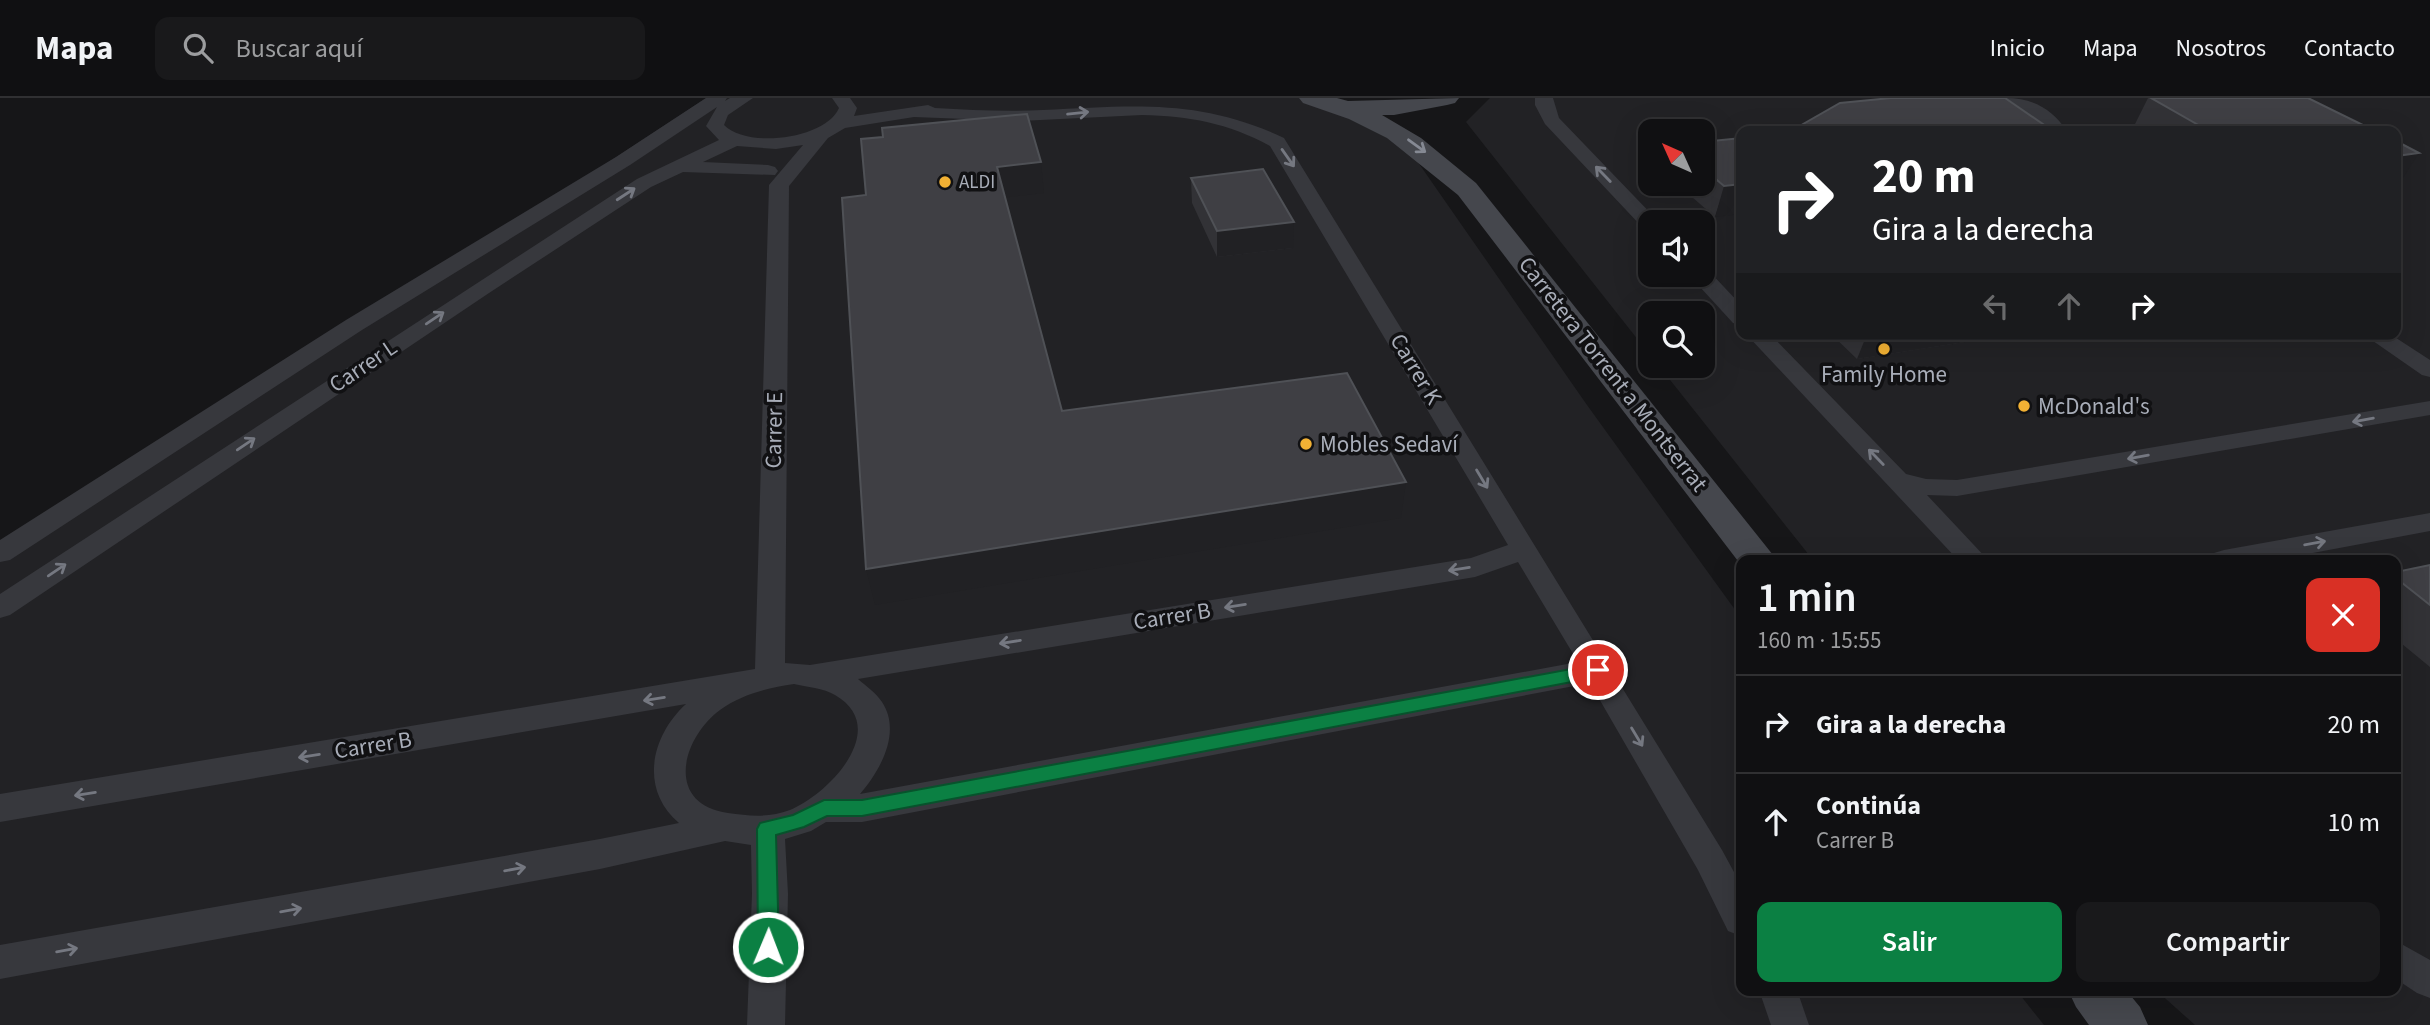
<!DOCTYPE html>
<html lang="es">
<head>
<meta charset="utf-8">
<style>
	body { margin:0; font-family:"Source Sans 3",sans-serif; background:#19191b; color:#f1f3f6; height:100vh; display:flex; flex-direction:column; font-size:26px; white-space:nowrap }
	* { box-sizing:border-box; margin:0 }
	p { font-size:23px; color:#9c9d9f }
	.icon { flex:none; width:38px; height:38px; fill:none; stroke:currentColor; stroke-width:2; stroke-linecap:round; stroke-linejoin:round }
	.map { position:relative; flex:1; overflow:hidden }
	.side { position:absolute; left:1736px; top:457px; width:665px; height:441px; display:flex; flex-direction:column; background:#101012; border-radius:14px; box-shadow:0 7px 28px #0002,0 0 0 2px #303032 }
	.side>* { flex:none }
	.hud { position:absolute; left:1736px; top:28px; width:665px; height:214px; border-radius:14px; box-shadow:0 7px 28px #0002,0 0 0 2px #303032; background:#202124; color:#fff; overflow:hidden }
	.needle { width:46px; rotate:315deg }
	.buttons { position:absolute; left:1638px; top:21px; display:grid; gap:14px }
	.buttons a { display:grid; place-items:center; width:77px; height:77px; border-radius:14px; background:#101012; box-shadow:0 7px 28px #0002,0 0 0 2px #303032; font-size:35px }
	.pin { position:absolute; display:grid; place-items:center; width:60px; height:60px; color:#fff; margin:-30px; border:4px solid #fff; border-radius:50%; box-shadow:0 2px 7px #0007 }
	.me { position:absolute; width:77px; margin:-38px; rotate:1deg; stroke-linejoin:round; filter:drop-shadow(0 0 5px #0008) }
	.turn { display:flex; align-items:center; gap:24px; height:147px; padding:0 21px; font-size:32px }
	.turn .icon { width:91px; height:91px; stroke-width:2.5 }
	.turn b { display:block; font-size:49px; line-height:60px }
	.lanes { display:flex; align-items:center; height:66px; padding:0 21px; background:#0003; justify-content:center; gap:35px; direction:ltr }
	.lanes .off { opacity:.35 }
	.round { display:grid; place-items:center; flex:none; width:74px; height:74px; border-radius:14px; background:#19191b }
	.summary { display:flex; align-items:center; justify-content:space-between; height:119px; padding:0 21px }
	h1 { font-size:42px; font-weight:600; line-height:52px }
	.cta { display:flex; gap:14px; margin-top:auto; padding:14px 21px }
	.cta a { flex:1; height:80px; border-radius:14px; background:#0b8043; color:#fff; font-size:28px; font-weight:600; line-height:80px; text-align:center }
	.cta a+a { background:#19191b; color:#f1f3f6 }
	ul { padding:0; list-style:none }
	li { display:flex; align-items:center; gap:21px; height:98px; padding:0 21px; border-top:2px solid #303032 }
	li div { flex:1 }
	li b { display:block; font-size:26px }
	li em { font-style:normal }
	header { display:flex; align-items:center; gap:42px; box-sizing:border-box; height:98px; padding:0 35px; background:#101012; border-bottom:2px solid #303032 }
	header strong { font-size:33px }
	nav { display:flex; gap:38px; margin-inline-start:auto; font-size:24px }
	.search { width:490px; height:63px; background:#19191b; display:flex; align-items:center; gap:18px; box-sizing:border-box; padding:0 24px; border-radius:14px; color:#9c9d9f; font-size:26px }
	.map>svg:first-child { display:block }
	.built { fill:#222225; fill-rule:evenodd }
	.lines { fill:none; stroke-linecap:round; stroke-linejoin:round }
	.minor { fill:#37383d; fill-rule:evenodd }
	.secondary { fill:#45474d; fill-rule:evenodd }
	.wall { fill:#323236 }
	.shaded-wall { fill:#212124 }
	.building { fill:#3f3f44; stroke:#4f5156; stroke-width:2 }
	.oneway { stroke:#757881 }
	.oneway2 { stroke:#858993 }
	.route { fill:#0b8043; stroke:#07532c; stroke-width:2 }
	.poi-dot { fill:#f2b134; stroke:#111113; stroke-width:2.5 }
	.labels { text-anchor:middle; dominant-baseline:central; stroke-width:7; stroke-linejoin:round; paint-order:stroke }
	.far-poi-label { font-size:19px; fill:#a8adb8; stroke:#111113; text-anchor:start }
	.street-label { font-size:23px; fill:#a8adb8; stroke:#111113 }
	.poi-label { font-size:23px; fill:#a8adb8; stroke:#111113; text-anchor:start }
</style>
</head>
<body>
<header>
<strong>Mapa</strong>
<div class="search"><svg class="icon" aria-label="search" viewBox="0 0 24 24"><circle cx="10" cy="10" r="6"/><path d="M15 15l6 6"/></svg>Buscar aquí</div>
<nav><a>Inicio</a><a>Mapa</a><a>Nosotros</a><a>Contacto</a></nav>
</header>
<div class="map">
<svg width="2430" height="927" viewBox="0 0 2430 927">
	<rect width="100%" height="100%" fill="#161618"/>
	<!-- built -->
	<path class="built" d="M 706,0 L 1306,0 L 1406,47 L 1587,307 L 1741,520 L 1741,892 L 2017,893 L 2044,927 L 0,927 L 0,444 L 578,84 Z
		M 1490,0 L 2430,0 L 2430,927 L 2195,927 L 2157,893 L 2396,892 L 2396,462 L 1813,462 L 1659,268 L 1703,268 L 1703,215 L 1650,215 L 1650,257 L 1466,24 ZM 1650,33 L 1703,33 L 1703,86 L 1650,86 ZM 1741,33 L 2396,33 L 2396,236 L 1741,236 ZM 1650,124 L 1703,124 L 1703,177 L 1650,177 Z"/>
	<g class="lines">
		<!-- minor -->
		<path class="minor" d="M 706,0 L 727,0 L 725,3 L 730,0 L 753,0 L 728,17 L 724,27 C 747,51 826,41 839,10 L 832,0 L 850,0 L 857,10 L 854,18 L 928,7 L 935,10 C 971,12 1007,14 1043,12 C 1133,8 1199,0 1284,40 L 1722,752 L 1741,787 L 1741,838 L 1728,833 L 1698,772 L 1590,585 L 862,724 L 826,724 L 811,733 L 785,741 L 788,796 L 785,927 L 747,927 L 752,796 L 751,747 L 725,743 L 600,771 L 0,881 L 0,847 L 600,741 L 679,725 C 639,691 651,638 686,606 L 0,724 L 0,696 L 755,571 L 769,87 L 803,47 L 776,51 L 737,48 L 703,64 L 768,67 L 775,69 L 778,73 L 775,77 L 683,74 L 651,89 L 489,195 L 10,517 L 0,520 L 0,496 L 637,81 L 719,42 L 706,28 L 717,9 L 630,67 L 362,232 L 10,462 L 0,464 L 0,442 L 346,222 L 616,59 ZM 1142,17 C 1189,18 1228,25 1270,48 L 1508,447 L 1471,460 L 810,567 L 785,565 L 789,88 L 828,40 L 845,30 L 914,19 L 1020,23 ZM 1518,464 L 1578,564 L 860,696 C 880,673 902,634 882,604 C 876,595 866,588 858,581 L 1475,479 ZM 794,586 C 806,589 824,590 835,597 C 892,630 829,696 790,712 C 769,720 749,718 728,715 C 665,706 681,641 720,612 C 742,596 767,590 794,586 Z
			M 1535,0 L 1553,0 L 1559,20 L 1659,124 L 1650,124 L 1650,132 L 1643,130 L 1545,26 L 1535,7 Z
			M 2006,0 C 2033,0 2052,11 2067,33 L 2049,33 L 2045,27 Z
			M 1703,171 L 1708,172 L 1741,207 L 1741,227 L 1733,225 L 1689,177 L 1703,177 Z
			M 1746,236 L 1770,236 L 1906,376 L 1926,381 L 1957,382 L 2430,303 L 2430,317 L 1957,398 L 1927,397 L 1988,462 L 1958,462 Z
			M 2363,236 L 2390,236 L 2430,262 L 2430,279 L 2422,277 Z
			M 2430,415 L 2430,433 L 2275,462 L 2210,462 L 2214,455 L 2224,452 Z
			M 2396,843 L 2430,862 L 2430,900 L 2417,895 L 2396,881 Z
			M 1759,892 L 1797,892 L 1809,927 L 1771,927 Z"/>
		<!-- secondary -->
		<path class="secondary" d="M 1299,0 L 1337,0 L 1348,3 L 1459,0 L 1455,5 L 1447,7 L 1394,17 L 1382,17 L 1421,40 L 1476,85 L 1777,462 L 1741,462 L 1741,467 L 1458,97 L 1387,40 L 1349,21 L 1303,5 Z
			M 2068,892 L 2126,892 L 2140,909 L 2148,927 L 2089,927 L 2076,909 Z"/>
	</g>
	<!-- wall -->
	<path class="wall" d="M 2148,0 L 2308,0 L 2375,33 L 2142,33 L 2134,28 Z
		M 1741,40 L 1715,119 L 1677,86 L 1703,86 L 1703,44 Z
		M 1191,80 L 1293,150 L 1217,159 L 1192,105 Z
		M 1831,236 L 1986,236 L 1984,241 L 1857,261 Z
		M 2430,467 L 2430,569 L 2396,541 L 2396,474 Z"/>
	<!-- shaded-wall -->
	<path class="shaded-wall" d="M 2419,55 L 2399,86 L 2396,87 L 2396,58 Z
		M 1041,64 L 1044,95 L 1001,100 L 997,69 Z
		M 1741,86 L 1741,116 L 1715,119 L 1724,88 Z
		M 1294,124 L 1293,150 L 1217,159 L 1217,133 Z
		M 1867,236 L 1986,236 L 1984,241 L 1857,261 Z
		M 1406,384 L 1401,420 L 875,507 L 866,471 Z"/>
	<!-- building -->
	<path class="building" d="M 1891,0 L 2005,0 L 2053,33 L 1791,33 L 1840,5 Z
		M 2151,0 L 2308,0 L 2375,33 L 2209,33 Z
		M 1027,16 L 1041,64 L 997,69 L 1062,313 L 1347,275 L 1406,384 L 866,471 L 842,100 L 866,97 L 861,41 L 883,39 L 882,30 Z
		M 1741,40 L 1741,86 L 1724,88 L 1703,70 L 1703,44 Z
		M 2396,43 L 2419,55 L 2396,58 Z
		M 1263,71 L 1294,124 L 1217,133 L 1191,80 Z
		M 2430,467 L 2430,507 L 2396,480 L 2396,474 Z"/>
	<!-- one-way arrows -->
	<defs><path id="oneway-shaft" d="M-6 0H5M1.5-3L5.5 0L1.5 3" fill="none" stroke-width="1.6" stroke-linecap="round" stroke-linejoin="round" transform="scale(1.75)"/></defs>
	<g class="oneway">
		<use href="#oneway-shaft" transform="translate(1078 15) rotate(-6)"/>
		<use href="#oneway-shaft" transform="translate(1288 60) rotate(55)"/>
		<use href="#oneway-shaft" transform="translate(1603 76) rotate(-134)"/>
		<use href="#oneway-shaft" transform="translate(626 96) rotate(-33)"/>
		<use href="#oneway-shaft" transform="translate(435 220) rotate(-34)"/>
		<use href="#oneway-shaft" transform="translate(2363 322) rotate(170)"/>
		<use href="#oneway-shaft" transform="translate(246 346) rotate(-34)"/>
		<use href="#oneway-shaft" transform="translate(1876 359) rotate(-134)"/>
		<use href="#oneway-shaft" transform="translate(2138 359) rotate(170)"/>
		<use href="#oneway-shaft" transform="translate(1482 381) rotate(59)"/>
		<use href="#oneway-shaft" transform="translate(2315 445) rotate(-10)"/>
		<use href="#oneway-shaft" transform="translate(1459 471) rotate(171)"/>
		<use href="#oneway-shaft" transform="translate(57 472) rotate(-34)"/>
		<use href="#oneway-shaft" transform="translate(1235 508) rotate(171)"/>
		<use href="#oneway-shaft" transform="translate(1010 544) rotate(171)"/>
		<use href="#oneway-shaft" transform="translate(654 601) rotate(171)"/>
		<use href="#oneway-shaft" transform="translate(1637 639) rotate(59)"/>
		<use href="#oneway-shaft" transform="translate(309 658) rotate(171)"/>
		<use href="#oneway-shaft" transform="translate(85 696) rotate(171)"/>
		<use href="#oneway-shaft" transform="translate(515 771) rotate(-10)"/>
		<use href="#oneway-shaft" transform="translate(291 812) rotate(-10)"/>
		<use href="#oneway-shaft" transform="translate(67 852) rotate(-10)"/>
	</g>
	<use class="oneway2" href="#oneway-shaft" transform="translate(1417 48) rotate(36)"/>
	<!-- route -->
	<path class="route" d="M 1598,566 L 1604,568 L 1607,572 L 1604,577 L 1598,579 L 862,718 L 827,718 L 804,729 L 776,737 L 779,849 L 776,855 L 768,858 L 761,855 L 758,849 L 757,731 L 760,725 L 793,717 L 824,702 L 862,702 Z"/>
	<!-- markers -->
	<g class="poi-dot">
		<circle cx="945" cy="84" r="7"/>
		<circle cx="1884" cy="251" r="7"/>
		<circle cx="2024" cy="308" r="7"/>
		<circle cx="1306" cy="346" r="7"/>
	</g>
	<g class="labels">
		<!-- far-poi labels -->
		<g class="far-poi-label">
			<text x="959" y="84">ALDI</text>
		</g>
		<!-- street labels -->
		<g class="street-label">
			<text transform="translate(363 268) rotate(-34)">Carrer L</text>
			<text transform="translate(1416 271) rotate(59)">Carrer K</text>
			<text transform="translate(1613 276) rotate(52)">Carretera Torrent a Montserrat</text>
			<text transform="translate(774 332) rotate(-89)">Carrer E</text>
			<text transform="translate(1172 518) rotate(-9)">Carrer B</text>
			<text transform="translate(373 647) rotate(-9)">Carrer B</text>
		</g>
		<!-- poi labels -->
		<g class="poi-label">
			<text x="1884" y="276" text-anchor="middle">Family Home</text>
			<text x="2038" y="308">McDonald's</text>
			<text x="1320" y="346">Mobles Sedaví</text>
		</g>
	</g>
</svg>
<div class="buttons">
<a><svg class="needle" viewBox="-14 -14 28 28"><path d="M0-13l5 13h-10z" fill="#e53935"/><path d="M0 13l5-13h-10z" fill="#9c9d9f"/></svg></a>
<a><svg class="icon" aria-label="sound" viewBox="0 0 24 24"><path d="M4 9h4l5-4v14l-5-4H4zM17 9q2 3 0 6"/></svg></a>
<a><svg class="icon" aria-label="search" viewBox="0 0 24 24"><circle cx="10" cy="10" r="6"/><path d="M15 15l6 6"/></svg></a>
</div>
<div class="pin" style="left:1598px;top:572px;background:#d93025"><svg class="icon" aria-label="arrive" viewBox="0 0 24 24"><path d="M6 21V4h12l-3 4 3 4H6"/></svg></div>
<svg class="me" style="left:768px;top:849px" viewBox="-20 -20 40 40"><circle r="17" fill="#0b8043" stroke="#fff" stroke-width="3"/><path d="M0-11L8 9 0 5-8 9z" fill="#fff"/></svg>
<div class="hud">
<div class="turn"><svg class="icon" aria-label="right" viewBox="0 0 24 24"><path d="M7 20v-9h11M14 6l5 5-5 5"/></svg><div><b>20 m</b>Gira a la derecha</div></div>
<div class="lanes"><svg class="icon off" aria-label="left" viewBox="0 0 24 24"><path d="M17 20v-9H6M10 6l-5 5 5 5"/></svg><svg class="icon off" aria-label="ahead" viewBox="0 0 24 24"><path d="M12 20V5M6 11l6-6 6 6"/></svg><svg class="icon" aria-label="right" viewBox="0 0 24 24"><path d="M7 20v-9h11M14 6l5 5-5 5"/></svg></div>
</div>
<section class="side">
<div class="summary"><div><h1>1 min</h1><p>160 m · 15:55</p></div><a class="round" style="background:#d93025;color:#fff"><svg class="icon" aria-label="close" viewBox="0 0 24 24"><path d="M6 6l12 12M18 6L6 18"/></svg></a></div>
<ul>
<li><svg class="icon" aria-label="right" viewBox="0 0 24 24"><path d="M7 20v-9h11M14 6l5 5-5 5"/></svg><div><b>Gira a la derecha</b></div><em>20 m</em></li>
<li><svg class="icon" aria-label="ahead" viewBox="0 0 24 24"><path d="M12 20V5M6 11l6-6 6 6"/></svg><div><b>Continúa</b><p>Carrer B</p></div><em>10 m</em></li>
</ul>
<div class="cta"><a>Salir</a><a>Compartir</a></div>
</section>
</div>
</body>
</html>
